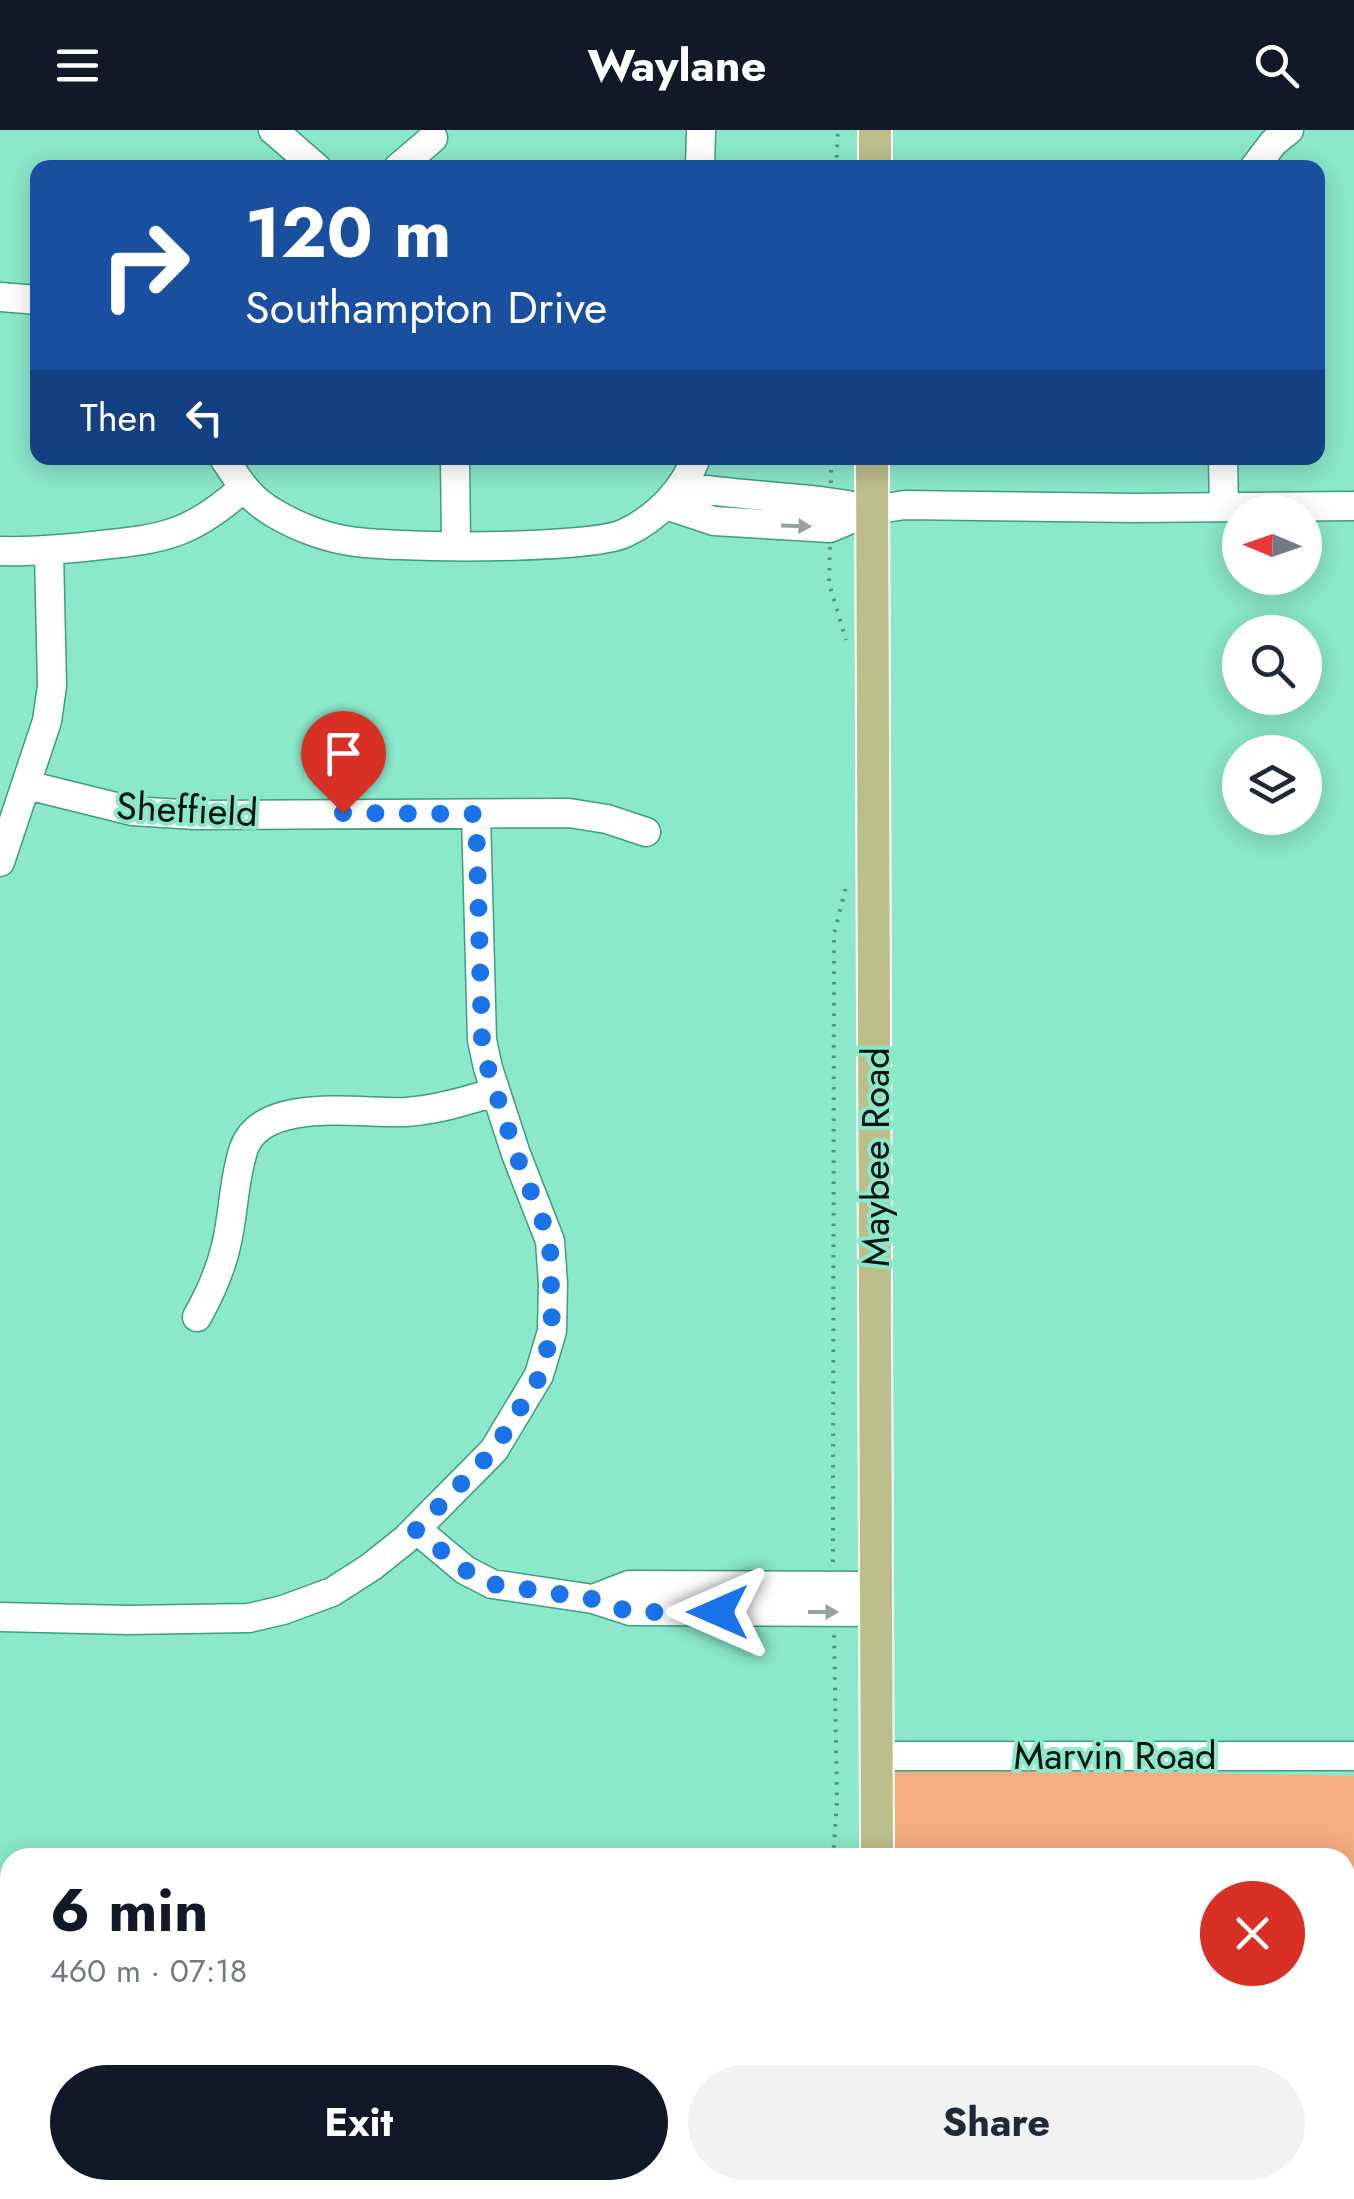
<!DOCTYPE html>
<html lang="en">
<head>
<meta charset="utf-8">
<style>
	body { margin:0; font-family:Jost,sans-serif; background:#f2f2f3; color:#1f2937; height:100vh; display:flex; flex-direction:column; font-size:38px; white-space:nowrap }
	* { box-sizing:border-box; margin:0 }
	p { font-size:32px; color:#747a83 }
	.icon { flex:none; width:55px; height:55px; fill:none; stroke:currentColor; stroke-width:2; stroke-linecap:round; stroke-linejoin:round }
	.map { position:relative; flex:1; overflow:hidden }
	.side { position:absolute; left:0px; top:1718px; width:1355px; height:352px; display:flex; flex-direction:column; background:#fff; border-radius:30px 30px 0 0; box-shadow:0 5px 25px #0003 }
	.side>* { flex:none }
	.top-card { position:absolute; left:30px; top:30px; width:1295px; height:305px; border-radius:20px; box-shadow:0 5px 25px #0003; background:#1a4fa0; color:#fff; overflow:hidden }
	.needle { width:65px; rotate:272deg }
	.buttons { position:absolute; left:1222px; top:365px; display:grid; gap:20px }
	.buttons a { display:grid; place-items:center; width:100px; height:100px; border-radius:50%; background:#fff; box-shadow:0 5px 25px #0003; font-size:50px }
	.pin { position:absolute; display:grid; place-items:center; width:85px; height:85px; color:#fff; margin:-102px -42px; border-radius:50% 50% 50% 0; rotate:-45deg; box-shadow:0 0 10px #0007 }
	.pin .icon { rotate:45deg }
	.me { position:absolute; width:110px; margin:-55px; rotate:270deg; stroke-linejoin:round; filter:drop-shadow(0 0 8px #0008) }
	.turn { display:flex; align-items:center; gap:35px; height:210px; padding:0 50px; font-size:45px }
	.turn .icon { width:130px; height:130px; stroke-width:2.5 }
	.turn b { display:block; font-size:70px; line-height:85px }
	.then { display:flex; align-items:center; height:95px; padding:0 50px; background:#0003; gap:20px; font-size:38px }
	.round { display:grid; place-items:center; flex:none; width:105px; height:105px; border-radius:52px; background:#f2f2f3 }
	.summary { display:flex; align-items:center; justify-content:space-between; height:170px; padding:0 50px }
	h1 { font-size:60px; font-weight:700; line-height:75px; color:#111827 }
	.button { display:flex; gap:20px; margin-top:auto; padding:20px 50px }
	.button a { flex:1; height:115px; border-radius:60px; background:#111827; color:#fff; font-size:40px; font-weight:700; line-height:115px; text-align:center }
	.button a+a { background:#f2f2f3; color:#1f2937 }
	header { display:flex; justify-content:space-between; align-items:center; height:130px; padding:0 50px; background:#111827; color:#fff; font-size:45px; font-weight:700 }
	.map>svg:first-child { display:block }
	.green { fill:#f5ac80 }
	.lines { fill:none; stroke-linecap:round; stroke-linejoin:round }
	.minor-casing { stroke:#3e9d82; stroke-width:31 }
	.major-casing { stroke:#fff; stroke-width:36 }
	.path { stroke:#53937e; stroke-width:4; stroke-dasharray:2.5 8; stroke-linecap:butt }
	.minor { stroke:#fff; stroke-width:28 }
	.major { stroke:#bcbe8c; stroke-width:32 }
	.oneway { fill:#99a19e }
	.route { stroke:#1a73e8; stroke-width:18; stroke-dasharray:0 32.4 }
	.labels { text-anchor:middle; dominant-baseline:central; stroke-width:8; stroke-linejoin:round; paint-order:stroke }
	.street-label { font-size:38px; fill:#00140d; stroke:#8be8ca }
</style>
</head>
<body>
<header><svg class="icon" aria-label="menu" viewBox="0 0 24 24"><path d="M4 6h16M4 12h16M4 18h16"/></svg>Waylane<svg class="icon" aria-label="search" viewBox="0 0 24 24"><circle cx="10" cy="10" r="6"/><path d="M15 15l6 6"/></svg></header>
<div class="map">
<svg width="1354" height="2069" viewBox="0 0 1354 2069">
	<rect width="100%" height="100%" fill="#8be8ca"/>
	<!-- green -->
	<path class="green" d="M 885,1637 L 1354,1646 L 1354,2069 L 883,2069 L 883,2060 L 1345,2060 L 1345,1728 L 884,1727 Z"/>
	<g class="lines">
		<!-- minor casing -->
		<g class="minor-casing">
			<path id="minor" d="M 273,0 L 317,38
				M 398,38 L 433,8
				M 700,38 L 701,0
				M 1254,38 L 1273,13 L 1289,0
				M 0,167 L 38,170
				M 224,328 C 239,351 248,368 274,383 C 294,395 321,406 344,410 C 386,419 590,420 625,403 C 657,388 683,361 696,328
				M 455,328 L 456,414
				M 1223,328 L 1224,377
				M 666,375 L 714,391 L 830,398 L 872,380 C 810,365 745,368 682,356
				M 872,380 L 905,375 L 1134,378 L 1354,376
				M 0,421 C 35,422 67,419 101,415 C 165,409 193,403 242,359
				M 27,655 L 132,681 L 196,685 L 569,683 L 607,689 L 646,702
				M 0,732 L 47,591 L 52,556 L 49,422
				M 197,1187 C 210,1164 220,1142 226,1116 C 234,1084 233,1050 244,1018 C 263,966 360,984 406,982 C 436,980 466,971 495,962
				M 416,1399 L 465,1440 L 492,1454 L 593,1469
				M 875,1456 L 629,1455 L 593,1469 L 630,1481 L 876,1482
				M 0,1487 L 127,1490 L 249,1488 L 283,1480 L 332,1462 L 371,1437 L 405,1410 L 494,1320 L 539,1245 L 552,1201 L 553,1154 L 550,1111 L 516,1024 L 488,938 L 482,910 L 476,684
				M 877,1626 L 1354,1626
				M 0,1824 L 10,1831
				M 1345,2033 L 1354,2034
				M 82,2060 L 82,2069
				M 955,2060 L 957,2069
				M 264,2069 L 272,2060
				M 645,2069 L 645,2060"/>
		</g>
		<!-- major casing -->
		<g class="major-casing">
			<path id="major" d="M 875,38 L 875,0
				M 872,328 L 877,1728
				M 875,2069 L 875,2060"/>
		</g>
		<!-- path -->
		<path class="path" d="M 836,38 L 838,0
			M 831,353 L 831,328
			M 830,417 L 829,453 L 846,510
			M 833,1432 L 834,804 L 847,753
			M 833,1728 L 837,1673 L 834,1502
			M 834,2060 L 834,2069"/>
		<!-- minor -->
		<use href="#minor" class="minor"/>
		<!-- major -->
		<use href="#major" class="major"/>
	</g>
	<!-- one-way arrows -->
	<defs><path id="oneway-solid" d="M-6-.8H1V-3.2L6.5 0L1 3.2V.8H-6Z" transform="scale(2.5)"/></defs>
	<g class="oneway">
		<use href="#oneway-solid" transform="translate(796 396) rotate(2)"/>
		<use href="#oneway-solid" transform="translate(823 1482)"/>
	</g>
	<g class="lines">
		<!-- route -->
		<path class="route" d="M 343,683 L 476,684 L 482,910 L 488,938 L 516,1024 L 550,1110 L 552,1201 L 540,1246 L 494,1320 L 416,1400 L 465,1440 L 492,1454 L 593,1469 L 630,1482 L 718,1482"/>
	</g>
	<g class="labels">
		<!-- street labels -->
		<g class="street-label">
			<text transform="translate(187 679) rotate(3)">Sheffield</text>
			<text transform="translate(875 1027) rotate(-90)">Maybee Road</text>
			<text x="1115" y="1625">Marvin Road</text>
		</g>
	</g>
</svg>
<div class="buttons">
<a><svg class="needle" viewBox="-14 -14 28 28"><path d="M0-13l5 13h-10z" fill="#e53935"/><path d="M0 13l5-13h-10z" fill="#747a83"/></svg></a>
<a><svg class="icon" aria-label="search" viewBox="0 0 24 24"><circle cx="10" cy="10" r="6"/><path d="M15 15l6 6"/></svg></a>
<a><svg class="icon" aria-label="layers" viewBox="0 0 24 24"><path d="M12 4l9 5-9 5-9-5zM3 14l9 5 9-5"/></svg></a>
</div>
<div class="pin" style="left:343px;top:683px;background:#d93025"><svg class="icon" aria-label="arrive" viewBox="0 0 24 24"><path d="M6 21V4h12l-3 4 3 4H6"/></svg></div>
<svg class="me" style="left:718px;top:1482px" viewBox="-20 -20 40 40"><path d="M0-17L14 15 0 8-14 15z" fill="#1a73e8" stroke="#fff" stroke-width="4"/></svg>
<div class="top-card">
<div class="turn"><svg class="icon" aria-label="right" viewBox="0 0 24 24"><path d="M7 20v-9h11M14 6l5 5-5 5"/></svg><div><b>120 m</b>Southampton Drive</div></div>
<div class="then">Then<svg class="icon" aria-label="left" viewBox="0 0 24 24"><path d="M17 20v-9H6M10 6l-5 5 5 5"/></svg></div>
</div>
<section class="side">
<div class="summary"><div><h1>6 min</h1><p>460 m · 07:18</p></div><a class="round" style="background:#d93025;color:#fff"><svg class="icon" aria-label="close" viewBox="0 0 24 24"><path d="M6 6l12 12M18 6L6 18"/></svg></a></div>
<div class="button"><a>Exit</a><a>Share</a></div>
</section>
</div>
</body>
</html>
